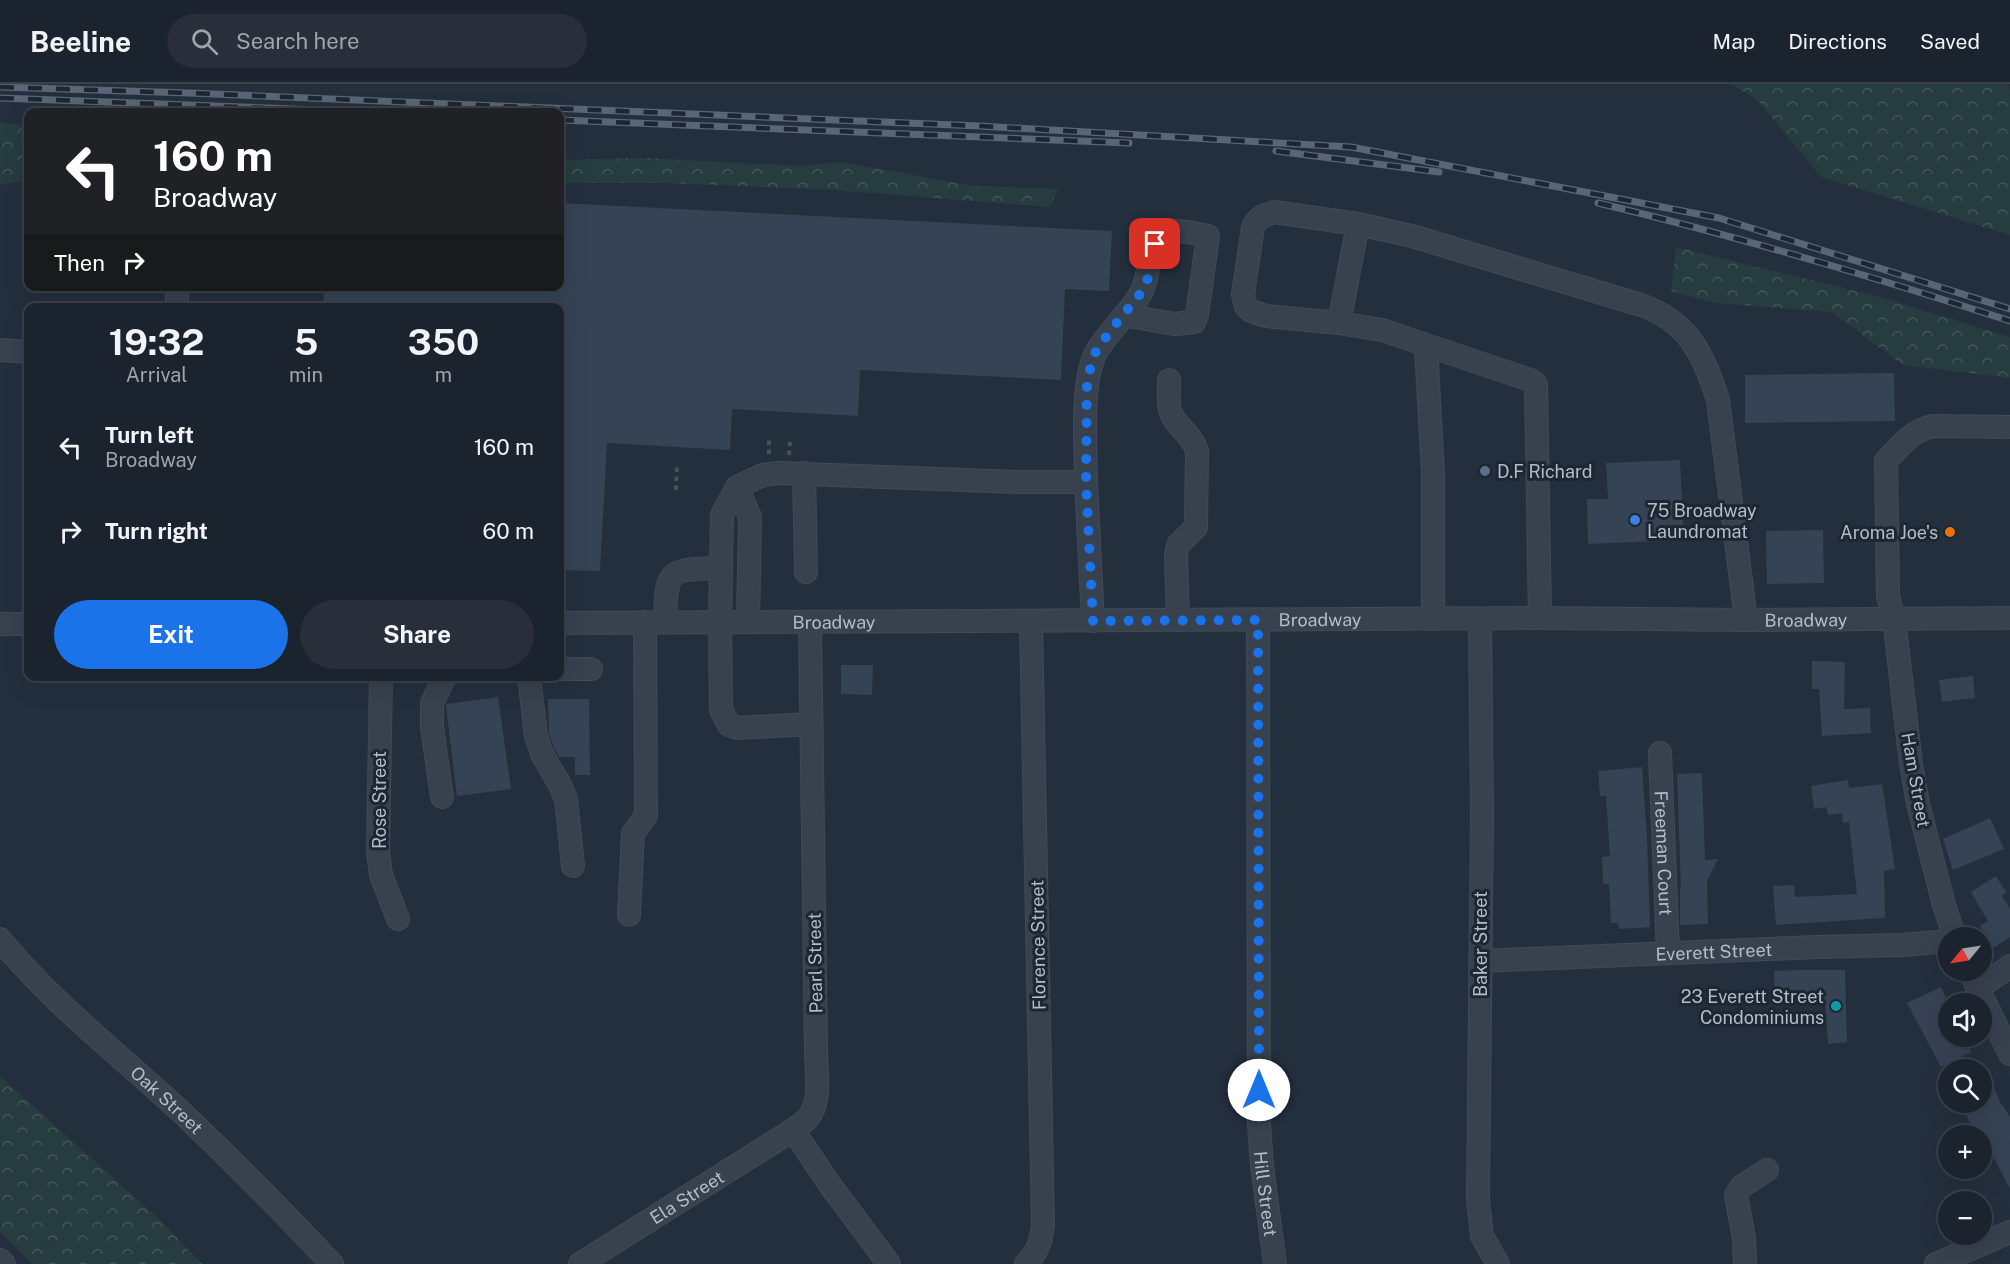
<!DOCTYPE html>
<html lang="en">
<head>
<meta charset="utf-8">
<style>
	body { margin:0; font-family:"Public Sans",sans-serif; background:#282f3a; color:#f1f3f6; height:100vh; display:flex; flex-direction:column; font-size:22px; white-space:nowrap }
	* { box-sizing:border-box; margin:0 }
	p { font-size:20px; color:#a0a4aa }
	.icon { flex:none; width:33px; height:33px; fill:none; stroke:currentColor; stroke-width:2; stroke-linecap:round; stroke-linejoin:round }
	.map { position:relative; flex:1; overflow:hidden }
	.panel { position:absolute; left:24px; top:219px; width:540px; height:378px; display:flex; flex-direction:column; background:#1b232e; border-radius:12px; box-shadow:0 6px 24px #0002,0 0 0 2px #39404a }
	.panel>* { flex:none }
	.guide { position:absolute; left:24px; top:24px; width:540px; height:183px; border-radius:12px; box-shadow:0 6px 24px #0002,0 0 0 2px #39404a; background:#202124; color:#fff; overflow:hidden }
	.needle { width:39px; rotate:240deg }
	.tools { position:absolute; left:1938px; top:843px; display:grid; gap:12px }
	.tools a { display:grid; place-items:center; width:54px; height:54px; border-radius:50%; background:#1b232e; box-shadow:0 6px 24px #0002,0 0 0 2px #39404a; font-size:30px }
	.pin { position:absolute; display:grid; place-items:center; width:51px; height:51px; color:#fff; margin:-26px; border-radius:12px; box-shadow:0 3px 9px #0006 }
	.me { position:absolute; width:66px; margin:-33px; rotate:0deg; stroke-linejoin:round; filter:drop-shadow(0 0 4px #0008) }
	.turn { display:flex; align-items:center; gap:21px; height:126px; padding:0 30px; font-size:27px }
	.turn .icon { width:78px; height:78px; stroke-width:2.5 }
	.turn b { display:block; font-size:42px; line-height:51px }
	.then { display:flex; align-items:center; height:57px; padding:0 30px; background:#0003; gap:12px; font-size:22px }
	.eta { display:flex; justify-content:space-evenly; align-items:center; height:102px; text-align:center }
	.eta b { font-size:36px; font-weight:700; line-height:42px }
	.action { display:flex; gap:12px; margin-top:auto; padding:12px 30px }
	.action a { flex:1; height:69px; border-radius:36px; background:#1a73e8; color:#fff; font-size:24px; font-weight:700; line-height:69px; text-align:center }
	.action a+a { background:#282f3a; color:#f1f3f6 }
	ul { padding:0; list-style:none }
	li { display:flex; align-items:center; gap:18px; height:84px; padding:0 30px }
	li div { flex:1 }
	li b { display:block; font-size:22px }
	li em { font-style:normal }
	header { display:flex; align-items:center; gap:36px; box-sizing:border-box; height:84px; padding:0 30px; background:#1b232e; border-bottom:2px solid #39404a }
	header strong { font-size:28px }
	nav { display:flex; gap:33px; margin-inline-start:auto; font-size:21px }
	.search { width:420px; height:54px; background:#282f3a; display:flex; align-items:center; gap:15px; box-sizing:border-box; padding:0 21px; border-radius:33px; color:#a0a4aa; font-size:22px }
	.map>svg:first-child { display:block }
	.forest { fill:url(#forest-crowns) }
	.building { fill:#364354 }
	.lines { fill:none; stroke-linecap:round; stroke-linejoin:round }
	.minor-casing { stroke:#414a57; stroke-width:24 }
	.path { stroke:#3f5557; stroke-width:4; stroke-dasharray:4.5 4.5; stroke-linecap:butt }
	.minor { stroke:#38414e; stroke-width:22 }
	.rail-casing { stroke:#5a6575; stroke-width:7 }
	.rail { stroke:#1d2633; stroke-width:4.5; stroke-dasharray:14; stroke-linecap:butt }
	.route { stroke:#1a73e8; stroke-width:10; stroke-dasharray:0 18 }
	.service-dot { fill:#5c6f8a; stroke:#1d2633; stroke-width:2 }
	.shop-dot { fill:#3f7fe0; stroke:#1d2633; stroke-width:2 }
	.food-dot { fill:#e8710a; stroke:#1d2633; stroke-width:2 }
	.culture-dot { fill:#0f9aa8; stroke:#1d2633; stroke-width:2 }
	.labels { text-anchor:middle; dominant-baseline:central; stroke-width:6; stroke-linejoin:round; paint-order:stroke }
	.poi-label { font-size:18px; fill:#b4bcc9; stroke:#1d2633; text-anchor:start }
	.street-label { font-size:18px; fill:#b4bcc9; stroke:#1d2633 }
</style>
</head>
<body>
<header>
<strong>Beeline</strong>
<div class="search"><svg class="icon" aria-label="search" viewBox="0 0 24 24"><circle cx="10" cy="10" r="6"/><path d="M15 15l6 6"/></svg>Search here</div>
<nav><a>Map</a><a>Directions</a><a>Saved</a></nav>
</header>
<div class="map">
<svg width="2010" height="1180" viewBox="0 0 2010 1180">
	<defs>
		<pattern id="forest-crowns" width="20" height="18" patternUnits="userSpaceOnUse" patternTransform="scale(1.5)"><rect width="20" height="18" fill="#263c3f"/><path d="M2 6a3 3 0 1 1 6 0M12 15a3 3 0 1 1 6 0" fill="none" stroke="#435659"/></pattern>
	</defs>
	<rect width="100%" height="100%" fill="#242f3e"/>
	<!-- forest -->
	<path class="forest" d="M 1732,0 L 2008,0 L 2010,7 L 2010,151 L 1821,93 L 1758,17 Z
		M 0,38 L 28,42 L 28,96 L 0,101 Z
		M 643,74 L 800,82 L 842,78 L 973,102 L 1058,105 L 1050,123 L 832,106 L 667,99 L 560,99 L 560,76 Z
		M 1676,163 L 1880,213 L 2010,253 L 2010,294 L 1903,281 L 1832,228 L 1714,219 L 1671,207 Z
		M 0,992 L 157,1133 L 202,1180 L 32,1180 L 0,1148 Z"/>
	<!-- building -->
	<path class="building" d="M 560,119 L 1112,147 L 1109,207 L 1065,205 L 1061,296 L 860,286 L 858,332 L 732,325 L 730,366 L 607,359 L 600,487 L 560,486 L 560,224 L 323,224 L 324,202 L 560,202 Z
		M 1894,289 L 1895,337 L 1745,339 L 1745,291 Z
		M 1680,376 L 1684,456 L 1588,460 L 1587,415 L 1608,415 L 1606,379 Z
		M 1823,446 L 1824,499 L 1767,500 L 1766,447 Z
		M 1812,577 L 1845,578 L 1844,625 L 1870,624 L 1871,649 L 1822,652 L 1819,605 L 1812,605 Z
		M 841,581 L 873,581 L 872,611 L 841,610 Z
		M 1973,592 L 1975,614 L 1942,618 L 1939,596 Z
		M 498,613 L 511,705 L 457,712 L 446,622 L 447,620 Z
		M 548,615 L 589,615 L 590,691 L 575,691 L 575,673 L 559,673 L 554,664 L 549,649 Z
		M 1642,683 L 1647,754 L 1650,843 L 1619,845 L 1618,839 L 1611,839 L 1609,800 L 1603,800 L 1602,773 L 1610,772 L 1606,712 L 1600,712 L 1598,687 Z
		M 1702,689 L 1705,776 L 1718,775 L 1707,797 L 1708,840 L 1680,841 L 1680,803 L 1681,803 L 1677,690 Z
		M 1848,696 L 1849,704 L 1882,700 L 1895,785 L 1884,787 L 1885,834 L 1776,841 L 1773,802 L 1794,801 L 1795,813 L 1857,810 L 1849,738 L 1843,739 L 1842,729 L 1828,731 L 1826,723 L 1814,725 L 1811,702 Z
		M 1990,734 L 2004,765 L 1953,786 L 1943,755 Z
		M 1996,792 L 2006,808 L 2002,812 L 2010,825 L 2010,853 L 1993,864 L 1980,842 L 1988,837 L 1971,808 Z
		M 1800,886 L 1845,886 L 1847,958 L 1828,960 L 1825,916 L 1775,917 L 1774,887 Z
		M 1941,903 L 1948,919 L 1948,952 L 1963,952 L 1971,968 L 1941,983 L 1907,919 Z
		M 1982,978 L 2002,1022 L 2003,1021 L 2010,1033 L 2010,1105 L 1986,1058 L 1982,1060 L 1982,1052 L 1976,1052 L 1960,1018 L 1982,1018 Z"/>
	<g class="lines">
		<!-- minor casing -->
		<g class="minor-casing">
			<g id="minor">
				<path d="M 177,224 L 177,203"/>
				<path d="M 1339,239 L 1358,140"/>
				<path d="M 1426,263 L 1433,389 L 1433,535"/>
				<path d="M 0,266 L 28,268"/>
				<path d="M 1169,296 C 1169,306 1168,317 1170,326 C 1174,341 1192,350 1197,367 L 1196,443 L 1178,461 L 1176,471 L 1178,536"/>
				<path d="M 804,389 L 806,488"/>
				<path d="M 1086,398 C 1086,363 1080,296 1097,267 C 1109,246 1129,230 1141,209 C 1152,189 1146,147 1176,147 C 1187,147 1198,150 1208,152 L 1197,231 L 1194,238 L 1174,240 L 1124,231"/>
				<path d="M 737,403 L 763,391 L 778,389 L 1017,398 L 1086,398 L 1093,537"/>
				<path d="M 1540,534 L 1536,301 L 1533,297 L 1382,246 L 1339,239 L 1266,232 L 1251,227 L 1246,223 L 1243,210 L 1253,143 L 1256,138 L 1261,133 L 1274,128 L 1358,140 L 1412,152 L 1641,221 C 1688,237 1704,271 1718,316 L 1746,536"/>
				<path d="M 1480,535 L 1482,732 L 1478,1116 L 1482,1152 L 1498,1180"/>
				<path id="s1" d="M 1258,536 L 1259,1040 L 1262,1082 L 1275,1180"/>
				<path d="M 665,538 C 666,483 669,486 721,484"/>
				<path d="M 748,538 L 750,433 L 737,403 L 722,431 L 720,538 L 721,626 L 729,641 L 737,644 L 811,640"/>
				<path id="s2" d="M 560,539 L 1540,534 L 1746,536 L 2010,534"/>
				<path d="M 0,540 L 28,540"/>
				<path d="M 560,585 L 591,585"/>
				<path d="M 381,592 L 378,767 L 381,791 L 398,835"/>
				<path d="M 529,592 L 536,652 L 542,670 L 560,701 L 566,715 L 573,782"/>
				<path id="s3" d="M 1660,669 L 1668,869"/>
				<path d="M 442,713 L 432,643 L 432,619 L 445,592"/>
				<path d="M 629,831 L 633,749 L 646,732 L 645,538"/>
				<path d="M 1955,854 L 1944,821 L 1918,720 L 1911,680 L 1894,535 L 1888,512 L 1886,377 C 1901,361 1911,347 1933,342 L 2010,343"/>
				<path id="s4" d="M 0,855 C 53,920 120,971 181,1028 C 233,1077 283,1128 332,1180"/>
				<path id="s5" d="M 1480,877 L 1817,863 L 1903,861 L 1948,857"/>
				<path d="M 1969,886 L 2010,970"/>
				<path d="M 1977,905 L 2010,882"/>
				<path d="M 793,1046 L 830,1101 L 889,1180"/>
				<path d="M 0,1176 L 4,1180"/>
				<path id="s6" d="M 580,1180 L 793,1046 C 798,1042 804,1039 808,1034 C 822,1018 816,987 816,967 L 810,538"/>
				<path d="M 1026,1180 C 1038,1168 1041,1157 1043,1141 L 1031,538"/>
				<path d="M 1745,1180 L 1744,1154 L 1736,1111 L 1741,1103 L 1767,1086"/>
				<path d="M 1936,1180 L 2010,1148"/>
			</g>
		</g>
		<!-- path -->
		<path class="path" d="M 769,370 L 769,356
			M 789,371 L 790,357
			M 676,406 L 677,379"/>
		<!-- minor -->
		<use href="#minor" class="minor"/>
		<!-- rail casing -->
		<g class="rail-casing">
			<path id="rail" d="M 0,3 L 189,9 L 980,42 L 1351,63 L 1719,134 L 2010,225
				M 0,14 L 374,28
				M 560,36 L 1129,59
				M 1276,67 L 1439,88
				M 1598,119 C 1737,152 1874,193 2010,237"/>
		</g>
		<!-- rail -->
		<use href="#rail" class="rail"/>
	</g>
	<g class="lines">
		<!-- route -->
		<path class="route" d="M 1155,160 L 1148,194 L 1141,209 L 1111,246 L 1096,267 L 1087,295 L 1086,398 L 1093,537 L 1258,536 L 1259,1006"/>
	</g>
	<!-- markers -->
	<circle class="service-dot" cx="1485" cy="387" r="6"/>
	<circle class="shop-dot" cx="1635" cy="436" r="6"/>
	<circle class="food-dot" cx="1950" cy="448" r="6"/>
	<circle class="culture-dot" cx="1836" cy="922" r="6"/>
	<g class="labels">
		<!-- poi labels -->
		<g class="poi-label">
			<text x="1497" y="387">D.F Richard</text>
			<text x="1647" y="426">75 Broadway<tspan x="1647" dy="21">Laundromat</tspan></text>
			<text x="1938" y="448" text-anchor="end">Aroma Joe's</text>
			<text x="1824" y="912" text-anchor="end">23 Everett Street<tspan x="1824" dy="21">Condominiums</tspan></text>
		</g>
		<!-- street labels -->
		<g class="street-label">
			<text stroke="none"><textPath href="#s2" startOffset="760">Broadway</textPath></text>
			<text stroke="none"><textPath href="#s2" startOffset="1246">Broadway</textPath></text>
			<text stroke="none"><textPath href="#s2" startOffset="274">Broadway</textPath></text>
			<text transform="translate(1916 696) rotate(80)">Ham Street</text>
			<text transform="translate(379 716) rotate(-90)">Rose Street</text>
			<text stroke="none"><textPath href="#s3" startOffset="100">Freeman Court</textPath></text>
			<text transform="translate(1480 860) rotate(-90)">Baker Street</text>
			<text transform="translate(1038 861) rotate(-91)">Florence Street</text>
			<text stroke="none"><textPath href="#s5" startOffset="234">Everett Street</textPath></text>
			<text transform="translate(815 879) rotate(-91)">Pearl Street</text>
			<text stroke="none"><textPath href="#s4" startOffset="232">Oak Street</textPath></text>
			<text stroke="none"><textPath href="#s1" startOffset="574">Hill Street</textPath></text>
			<text stroke="none"><textPath href="#s6" startOffset="126">Ela Street</textPath></text>
		</g>
	</g>
</svg>
<div class="tools">
<a><svg class="needle" viewBox="-14 -14 28 28"><path d="M0-13l5 13h-10z" fill="#e53935"/><path d="M0 13l5-13h-10z" fill="#a0a4aa"/></svg></a>
<a><svg class="icon" aria-label="sound" viewBox="0 0 24 24"><path d="M4 9h4l5-4v14l-5-4H4zM17 9q2 3 0 6"/></svg></a>
<a><svg class="icon" aria-label="search" viewBox="0 0 24 24"><circle cx="10" cy="10" r="6"/><path d="M15 15l6 6"/></svg></a>
<a>+</a>
<a>−</a>
</div>
<div class="pin" style="left:1155px;top:160px;background:#d93025"><svg class="icon" aria-label="arrive" viewBox="0 0 24 24"><path d="M6 21V4h12l-3 4 3 4H6"/></svg></div>
<svg class="me" style="left:1259px;top:1006px" viewBox="-20 -20 40 40"><circle r="19" fill="#fff"/><path d="M0-13L10 11 0 6-10 11z" fill="#1a73e8"/></svg>
<div class="guide">
<div class="turn"><svg class="icon" aria-label="left" viewBox="0 0 24 24"><path d="M17 20v-9H6M10 6l-5 5 5 5"/></svg><div><b>160 m</b>Broadway</div></div>
<div class="then">Then<svg class="icon" aria-label="right" viewBox="0 0 24 24"><path d="M7 20v-9h11M14 6l5 5-5 5"/></svg></div>
</div>
<section class="panel">
<div class="eta">
<div><b>19:32</b><p>Arrival</p></div>
<div><b>5</b><p>min</p></div>
<div><b>350</b><p>m</p></div>
</div>
<ul>
<li><svg class="icon" aria-label="left" viewBox="0 0 24 24"><path d="M17 20v-9H6M10 6l-5 5 5 5"/></svg><div><b>Turn left</b><p>Broadway</p></div><em>160 m</em></li>
<li><svg class="icon" aria-label="right" viewBox="0 0 24 24"><path d="M7 20v-9h11M14 6l5 5-5 5"/></svg><div><b>Turn right</b></div><em>60 m</em></li>
</ul>
<div class="action"><a>Exit</a><a>Share</a></div>
</section>
</div>
</body>
</html>
